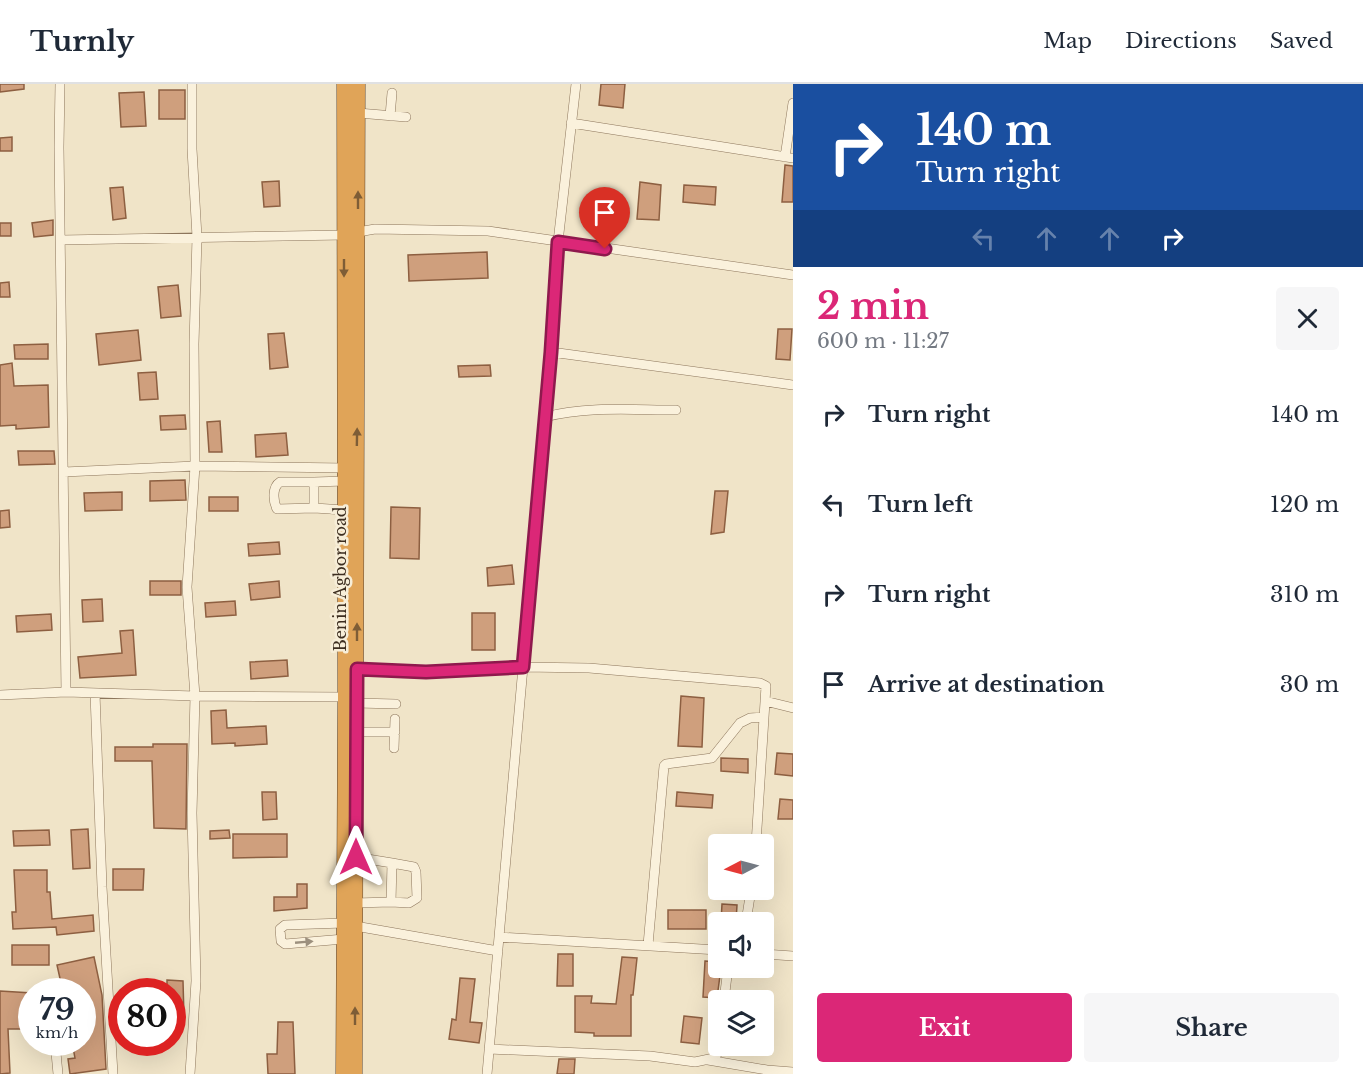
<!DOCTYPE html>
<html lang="en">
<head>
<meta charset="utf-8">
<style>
	body { margin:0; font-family:"Libre Baskerville",serif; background:#f6f6f7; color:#1f2937; height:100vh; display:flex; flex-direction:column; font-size:22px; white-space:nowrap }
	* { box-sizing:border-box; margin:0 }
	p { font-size:20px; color:#747a83 }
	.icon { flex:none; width:33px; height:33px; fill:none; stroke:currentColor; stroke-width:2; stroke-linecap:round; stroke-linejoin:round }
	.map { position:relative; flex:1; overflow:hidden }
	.sheet { display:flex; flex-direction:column; background:#fff; width:570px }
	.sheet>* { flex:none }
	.guide { background:#1a4fa0; color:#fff; overflow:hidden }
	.needle { width:39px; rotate:264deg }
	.controls { position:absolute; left:708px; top:750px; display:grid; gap:12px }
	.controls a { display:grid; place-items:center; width:66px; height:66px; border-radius:6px; background:#fff; box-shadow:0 6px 24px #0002; font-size:30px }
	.speed { position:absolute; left:18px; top:894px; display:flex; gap:12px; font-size:30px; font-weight:700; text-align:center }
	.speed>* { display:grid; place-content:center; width:78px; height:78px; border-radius:50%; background:#fff; box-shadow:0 6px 24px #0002; line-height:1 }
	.speed small { font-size:15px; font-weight:400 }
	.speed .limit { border:9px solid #d22; background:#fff; color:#111 }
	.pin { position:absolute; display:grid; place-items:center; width:51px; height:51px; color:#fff; margin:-62px -26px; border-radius:50% 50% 50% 0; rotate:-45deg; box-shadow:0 0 6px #0007 }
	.pin .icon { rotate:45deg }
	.me { position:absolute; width:66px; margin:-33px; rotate:0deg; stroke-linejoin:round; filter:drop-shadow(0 0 4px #0008) }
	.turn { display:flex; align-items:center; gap:21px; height:126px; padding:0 24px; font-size:27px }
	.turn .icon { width:78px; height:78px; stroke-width:2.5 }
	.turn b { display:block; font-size:42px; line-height:51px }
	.lanes { display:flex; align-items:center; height:57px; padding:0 24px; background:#0003; justify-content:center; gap:30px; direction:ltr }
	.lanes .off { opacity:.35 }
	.round { display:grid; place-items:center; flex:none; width:63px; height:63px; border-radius:6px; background:#f6f6f7 }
	.head { display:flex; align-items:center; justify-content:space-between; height:102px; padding:0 24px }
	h1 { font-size:36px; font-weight:800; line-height:45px; color:#db2777 }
	.button { display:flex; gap:12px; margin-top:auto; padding:12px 24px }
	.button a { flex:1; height:69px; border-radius:6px; background:#db2777; color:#fff; font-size:24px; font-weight:800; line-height:69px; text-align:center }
	.button a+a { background:#f6f6f7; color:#1f2937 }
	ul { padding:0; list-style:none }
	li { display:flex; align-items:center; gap:18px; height:90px; padding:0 24px }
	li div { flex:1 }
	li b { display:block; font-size:22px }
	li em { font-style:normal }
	header { display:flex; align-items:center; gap:36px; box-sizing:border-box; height:84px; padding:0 30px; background:#fff; border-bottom:2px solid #e0e1e3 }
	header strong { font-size:28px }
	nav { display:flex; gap:33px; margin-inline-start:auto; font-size:21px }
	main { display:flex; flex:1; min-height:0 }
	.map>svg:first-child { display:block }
	.building { fill:#cf9f7d; stroke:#8d5f41; stroke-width:1.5 }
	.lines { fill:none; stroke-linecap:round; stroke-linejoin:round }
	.minor-casing { stroke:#8d765c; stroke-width:10 }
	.highway-casing { stroke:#5b4430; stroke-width:15 }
	.minor { stroke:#faf1dc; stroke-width:9 }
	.highway { stroke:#e0a458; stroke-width:14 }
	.oneway { fill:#7e5d36 }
	.oneway2 { fill:#9c907e }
	.route-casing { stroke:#8e194d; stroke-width:15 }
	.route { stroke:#db2777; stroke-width:10 }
	.labels { text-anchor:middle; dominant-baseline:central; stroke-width:5; stroke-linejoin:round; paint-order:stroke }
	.street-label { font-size:16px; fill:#3d2e20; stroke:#f7eed8 }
</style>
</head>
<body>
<header>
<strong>Turnly</strong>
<nav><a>Map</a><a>Directions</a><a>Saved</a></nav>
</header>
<main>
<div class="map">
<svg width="793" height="990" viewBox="0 0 793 990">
	<rect width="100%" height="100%" fill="#f0e4c8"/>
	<!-- building -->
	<path class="building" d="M 0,0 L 24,0 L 24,5 L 0,8 Z
		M 601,0 L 625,0 L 623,24 L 599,21 Z
		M 159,6 L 185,6 L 185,35 L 159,35 Z
		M 144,8 L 146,42 L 121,43 L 119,9 Z
		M 12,53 L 12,67 L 0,67 L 0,54 Z
		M 785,81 L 793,82 L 793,118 L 782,118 Z
		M 279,97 L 280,122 L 264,123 L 262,98 Z
		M 640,98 L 661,101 L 659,136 L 637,135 Z
		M 684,101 L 716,103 L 715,121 L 683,118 Z
		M 123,103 L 126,134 L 113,136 L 110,104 Z
		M 53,136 L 53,151 L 34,153 L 32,139 Z
		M 0,139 L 11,139 L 11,152 L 0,152 Z
		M 487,168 L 488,194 L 409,197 L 408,171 Z
		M 9,198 L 10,213 L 0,213 L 0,199 Z
		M 178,201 L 181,232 L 161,234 L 158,203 Z
		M 778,245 L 792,245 L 790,276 L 776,275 Z
		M 138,246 L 141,276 L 99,281 L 96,250 Z
		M 284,249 L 288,283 L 270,285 L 268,250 Z
		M 48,260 L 48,275 L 15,275 L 14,261 Z
		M 12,279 L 14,302 L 48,301 L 49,343 L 16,345 L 16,341 L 0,342 L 0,281 Z
		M 490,281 L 491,292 L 459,293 L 458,282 Z
		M 156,288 L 158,315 L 140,316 L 138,289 Z
		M 185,331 L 186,345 L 161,346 L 160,332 Z
		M 220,337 L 222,368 L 209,368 L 207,338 Z
		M 286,349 L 288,371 L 256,373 L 255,351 Z
		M 18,367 L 54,367 L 55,380 L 19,381 Z
		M 185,396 L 186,416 L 150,417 L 150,397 Z
		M 715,407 L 728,407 L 724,448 L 711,450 Z
		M 122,408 L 122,426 L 85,427 L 84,409 Z
		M 209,413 L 238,413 L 238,427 L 209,427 Z
		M 391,423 L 420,424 L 419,475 L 390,474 Z
		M 9,426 L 10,443 L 0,444 L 0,427 Z
		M 279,458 L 280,470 L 249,472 L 248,460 Z
		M 512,481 L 514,500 L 488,502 L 487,484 Z
		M 150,497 L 181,497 L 181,511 L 150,511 Z
		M 279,497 L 280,513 L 251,516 L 249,500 Z
		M 102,515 L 103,537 L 83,538 L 82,516 Z
		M 235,517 L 236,531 L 206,533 L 205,519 Z
		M 472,529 L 495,529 L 495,566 L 472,566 Z
		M 51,530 L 52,546 L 17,548 L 16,532 Z
		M 133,546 L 136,591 L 80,594 L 78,573 L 122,569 L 120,547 Z
		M 287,576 L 288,592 L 251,595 L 250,578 Z
		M 681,612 L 704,614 L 702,663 L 678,662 Z
		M 226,626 L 227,644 L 266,642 L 267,660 L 235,662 L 235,659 L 212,660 L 211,627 Z
		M 153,660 L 187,660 L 186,745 L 154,744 L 152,677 L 115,677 L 115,663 L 153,663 Z
		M 777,669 L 793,670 L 793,692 L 775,690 Z
		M 721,674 L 748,675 L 748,689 L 721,687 Z
		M 262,708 L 276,708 L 277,735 L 263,736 Z
		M 677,708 L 713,711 L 712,724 L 676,722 Z
		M 780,715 L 793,716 L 793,735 L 778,735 Z
		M 88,745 L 90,784 L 73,785 L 71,746 Z
		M 49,746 L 50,761 L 14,762 L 13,747 Z
		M 229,746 L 230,754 L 210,755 L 210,747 Z
		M 233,750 L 287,750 L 287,773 L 233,774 Z
		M 113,785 L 144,785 L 143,806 L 113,806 Z
		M 14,786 L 47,786 L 47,808 L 50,808 L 52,835 L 93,831 L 94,847 L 57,851 L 56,843 L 13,845 L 12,828 L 16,828 Z
		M 297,800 L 307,800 L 307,824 L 274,827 L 274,813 L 297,813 Z
		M 722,820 L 737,821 L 736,838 L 721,838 Z
		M 668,826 L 706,826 L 706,845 L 668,845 Z
		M 12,861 L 49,861 L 49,881 L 12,881 Z
		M 558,870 L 573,870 L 573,902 L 557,902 Z
		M 94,873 L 102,911 L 106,985 L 70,990 L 68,975 L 75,974 L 72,958 L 82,958 L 82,908 L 63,908 L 57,881 Z
		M 622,873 L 637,874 L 633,911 L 631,911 L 631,952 L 594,952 L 594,949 L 575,948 L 575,912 L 592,912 L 591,919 L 616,920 Z
		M 705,877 L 718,878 L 718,884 L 721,884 L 717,914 L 703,913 Z
		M 460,894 L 475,895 L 470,938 L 482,939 L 479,959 L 449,955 L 452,935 L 456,936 Z
		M 167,896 L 183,897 L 184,933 L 172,933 L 172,908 L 167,908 Z
		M 0,907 L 32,909 L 32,925 L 28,925 L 28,945 L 8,945 L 10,989 L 0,990 Z
		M 684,932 L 702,934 L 699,960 L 681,958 Z
		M 278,938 L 293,938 L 295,990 L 268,990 L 267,970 L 277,970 Z
		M 559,975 L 575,975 L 574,990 L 557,990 Z"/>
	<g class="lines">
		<!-- minor casing -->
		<g class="minor-casing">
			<path id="minor" d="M 60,0 L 59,63 L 66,608
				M 576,0 L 558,158 L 551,268 L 523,583 L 589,584 L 760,599 L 766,602 L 756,760
				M 358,29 L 406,33
				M 390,32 L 392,9
				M 571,39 L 793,74
				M 785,73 L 793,19
				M 358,148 L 375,145 L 488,147 L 793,191
				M 61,156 L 344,151
				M 551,268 L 793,301
				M 545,333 C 588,322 632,326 676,326
				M 64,388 L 195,382 L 345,384
				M 345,397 L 314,398 L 314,424 L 345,426
				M 314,398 L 280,398 C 272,403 273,417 277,425 L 314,424
				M 353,585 L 426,588 L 523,583 L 499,853
				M 95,609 L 102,803 L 113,990
				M 0,611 L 66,608 L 195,612 L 345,613
				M 765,617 L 793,624
				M 357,619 L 396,620
				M 356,648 L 395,648
				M 394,664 L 395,635
				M 391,818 L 409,819 L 417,814 L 416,788 L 414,783 L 392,779
				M 355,819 L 391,818 L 392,779 L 355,773
				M 746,838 L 751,806
				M 355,842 L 498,867
				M 344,855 L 285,860 L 281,857 L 280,845 L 285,841 L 344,839
				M 648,861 L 664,682 L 666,680 L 712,674 L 740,639 L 750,634 L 764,633
				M 764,870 L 793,872
				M 724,916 L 728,884
				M 55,958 L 58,990
				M 489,965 L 650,972 L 695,978 L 714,974 L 717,970 L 718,957
				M 708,976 L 767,986 L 793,988
				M 190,990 L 196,897 L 192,729 L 195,612 L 187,503 L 195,382 L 194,260 L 197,153 L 192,65 L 192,0
				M 487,990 L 499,853 L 718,866"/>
		</g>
		<!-- highway casing -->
		<g class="highway-casing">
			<path id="highway" d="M 343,990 L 345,613 L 344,0
				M 355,990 L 358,0"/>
		</g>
		<!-- minor -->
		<use href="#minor" class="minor"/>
		<!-- highway -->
		<use href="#highway" class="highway"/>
	</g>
	<!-- one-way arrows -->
	<defs><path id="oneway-solid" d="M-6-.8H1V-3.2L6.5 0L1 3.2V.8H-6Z" transform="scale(1.5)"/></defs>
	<g class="oneway">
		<use href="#oneway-solid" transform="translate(358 116) rotate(-90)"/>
		<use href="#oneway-solid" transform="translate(344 184) rotate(90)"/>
		<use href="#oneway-solid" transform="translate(357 353) rotate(-89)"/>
		<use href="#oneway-solid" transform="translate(357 548) rotate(-90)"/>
		<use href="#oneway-solid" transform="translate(355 932) rotate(-90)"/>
	</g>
	<use class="oneway2" href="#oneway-solid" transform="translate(304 858) rotate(-5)"/>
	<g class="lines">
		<!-- route casing -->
		<g class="route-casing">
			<path id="route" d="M 356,773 L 357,585 L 426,588 L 523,583 L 551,268 L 558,158 L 605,165"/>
		</g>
		<!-- route -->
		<use href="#route" class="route"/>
	</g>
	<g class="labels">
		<!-- street labels -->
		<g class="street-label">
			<text transform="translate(340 495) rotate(-90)">Benin Agbor road</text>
		</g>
	</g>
</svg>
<div class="controls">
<a><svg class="needle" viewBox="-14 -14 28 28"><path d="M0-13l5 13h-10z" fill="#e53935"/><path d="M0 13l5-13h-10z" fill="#747a83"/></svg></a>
<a><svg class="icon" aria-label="sound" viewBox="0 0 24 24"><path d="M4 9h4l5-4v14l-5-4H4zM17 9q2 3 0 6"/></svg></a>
<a><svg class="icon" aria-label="layers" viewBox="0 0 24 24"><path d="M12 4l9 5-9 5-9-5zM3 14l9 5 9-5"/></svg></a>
</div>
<div class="speed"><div>79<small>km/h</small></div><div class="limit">80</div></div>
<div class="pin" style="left:605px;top:165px;background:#d93025"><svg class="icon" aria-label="arrive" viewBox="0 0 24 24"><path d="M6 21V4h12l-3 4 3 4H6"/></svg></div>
<svg class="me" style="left:356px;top:773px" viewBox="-20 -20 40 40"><path d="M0-17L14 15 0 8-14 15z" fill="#db2777" stroke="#fff" stroke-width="4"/></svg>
</div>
<section class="sheet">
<div class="guide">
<div class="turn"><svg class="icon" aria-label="right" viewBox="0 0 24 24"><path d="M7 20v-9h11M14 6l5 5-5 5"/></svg><div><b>140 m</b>Turn right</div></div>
<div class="lanes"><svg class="icon off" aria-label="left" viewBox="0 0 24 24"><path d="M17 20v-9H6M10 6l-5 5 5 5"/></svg><svg class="icon off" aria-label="ahead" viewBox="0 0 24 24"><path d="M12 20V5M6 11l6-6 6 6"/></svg><svg class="icon off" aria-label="ahead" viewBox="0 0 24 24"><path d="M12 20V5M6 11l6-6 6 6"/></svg><svg class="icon" aria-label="right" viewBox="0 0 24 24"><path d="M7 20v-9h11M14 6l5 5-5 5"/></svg></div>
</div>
<div class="head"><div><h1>2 min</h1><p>600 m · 11:27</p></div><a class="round"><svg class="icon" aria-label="close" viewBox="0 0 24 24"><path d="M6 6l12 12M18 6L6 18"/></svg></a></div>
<ul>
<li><svg class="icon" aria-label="right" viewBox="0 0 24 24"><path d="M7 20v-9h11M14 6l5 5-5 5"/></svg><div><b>Turn right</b></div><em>140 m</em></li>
<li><svg class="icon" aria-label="left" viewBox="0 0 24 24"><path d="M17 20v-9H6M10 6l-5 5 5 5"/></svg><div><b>Turn left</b></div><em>120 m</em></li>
<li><svg class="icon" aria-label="right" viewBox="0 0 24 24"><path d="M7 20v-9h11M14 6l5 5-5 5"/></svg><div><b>Turn right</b></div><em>310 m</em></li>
<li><svg class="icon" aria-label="arrive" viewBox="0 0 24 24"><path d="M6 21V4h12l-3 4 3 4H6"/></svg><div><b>Arrive at destination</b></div><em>30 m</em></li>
</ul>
<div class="button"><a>Exit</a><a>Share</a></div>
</section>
</main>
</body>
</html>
